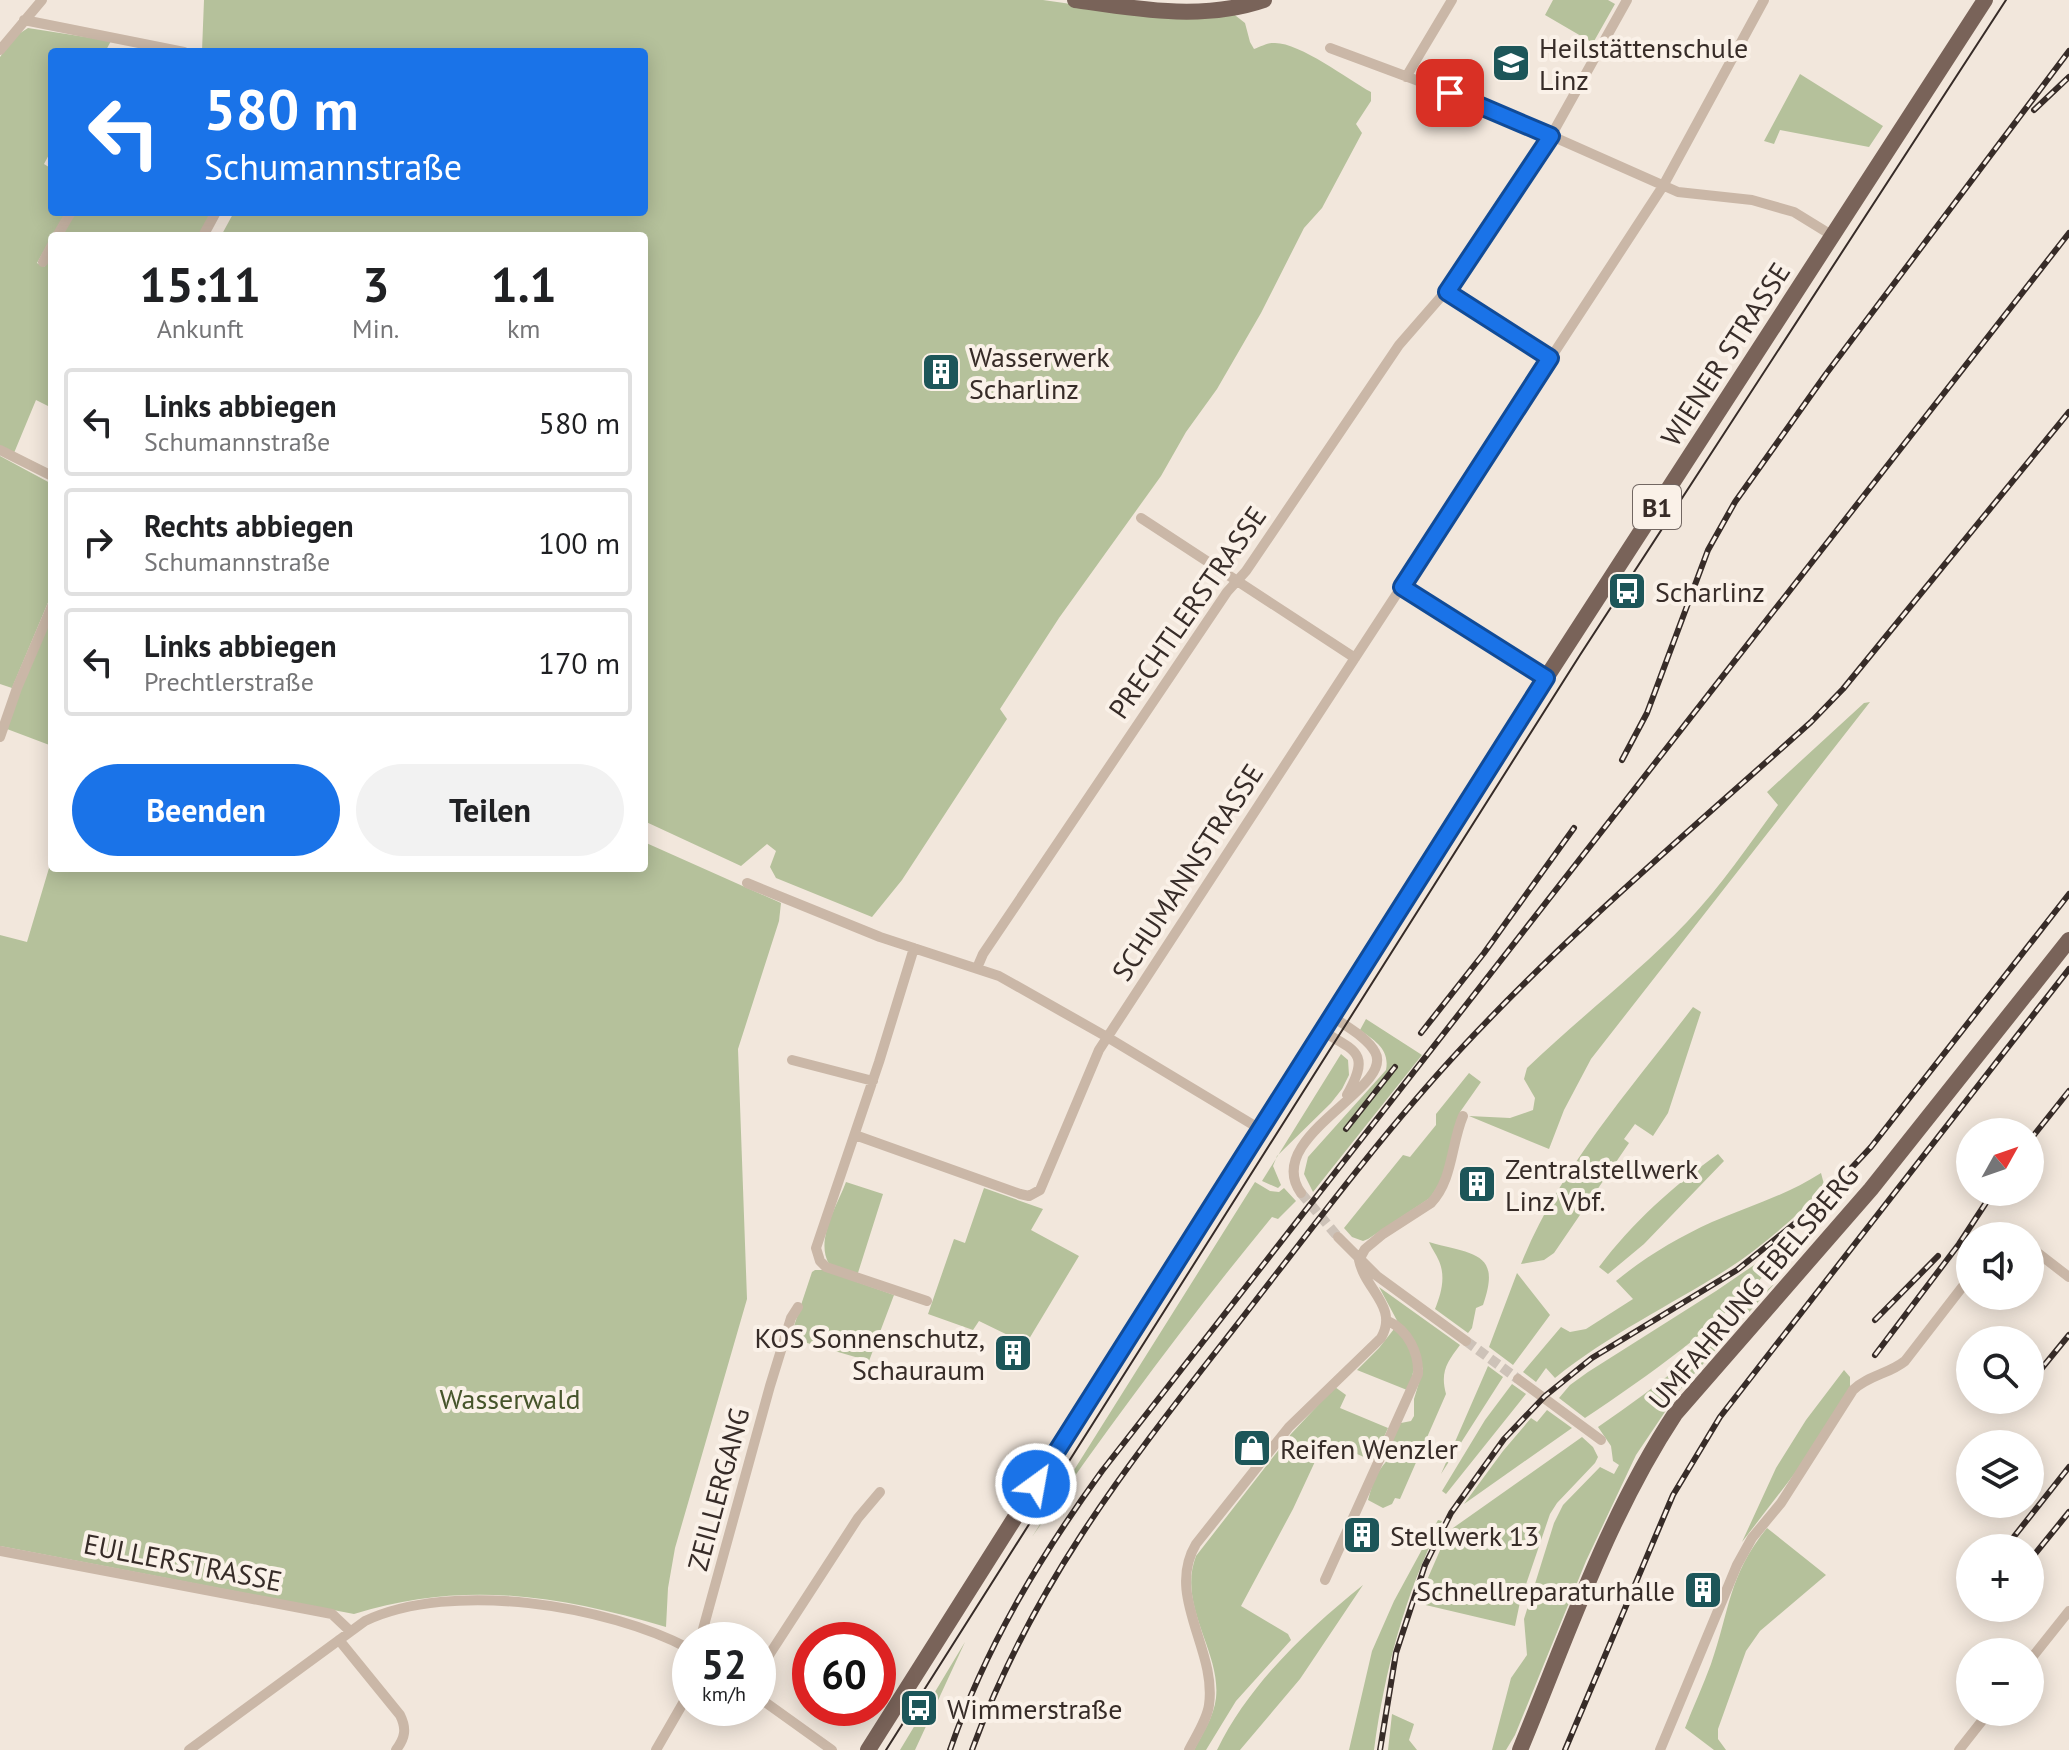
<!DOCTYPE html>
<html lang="de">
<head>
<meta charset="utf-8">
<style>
	body { margin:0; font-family:"PT Sans",sans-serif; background:#f2f2f2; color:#202124; height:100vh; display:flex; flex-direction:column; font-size:30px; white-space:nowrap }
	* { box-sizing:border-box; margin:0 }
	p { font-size:26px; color:#757577 }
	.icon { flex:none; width:44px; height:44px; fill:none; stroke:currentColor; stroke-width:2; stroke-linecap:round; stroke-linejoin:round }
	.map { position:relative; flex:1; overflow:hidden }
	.panel { position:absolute; left:48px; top:232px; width:600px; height:640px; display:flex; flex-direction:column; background:#fff; border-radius:8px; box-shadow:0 4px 20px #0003 }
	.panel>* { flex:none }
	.guide { position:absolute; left:48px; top:48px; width:600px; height:168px; border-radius:8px; box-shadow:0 4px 20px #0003; background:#1a73e8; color:#fff; overflow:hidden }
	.needle { width:52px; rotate:50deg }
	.tools { position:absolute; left:1956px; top:1118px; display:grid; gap:16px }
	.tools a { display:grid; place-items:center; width:88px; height:88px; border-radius:50%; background:#fff; box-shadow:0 4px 20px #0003; font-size:40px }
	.speed { position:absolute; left:672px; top:1622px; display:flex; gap:16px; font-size:40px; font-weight:700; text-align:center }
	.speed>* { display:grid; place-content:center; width:104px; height:104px; border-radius:50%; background:#fff; box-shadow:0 4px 20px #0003; line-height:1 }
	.speed small { font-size:20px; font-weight:400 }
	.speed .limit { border:12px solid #d22; background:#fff; color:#111 }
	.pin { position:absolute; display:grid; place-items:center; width:68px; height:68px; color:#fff; margin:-34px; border-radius:16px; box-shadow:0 4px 12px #0006 }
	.me { position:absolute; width:88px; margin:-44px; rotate:32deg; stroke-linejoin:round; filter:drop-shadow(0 0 6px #0008) }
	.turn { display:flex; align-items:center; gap:28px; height:168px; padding:0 24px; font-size:36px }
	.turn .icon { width:104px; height:104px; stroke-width:2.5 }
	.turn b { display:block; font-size:56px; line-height:68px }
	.eta { display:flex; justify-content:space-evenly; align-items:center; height:136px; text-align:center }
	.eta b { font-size:48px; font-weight:600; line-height:56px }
	.cta { display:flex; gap:16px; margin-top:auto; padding:16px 24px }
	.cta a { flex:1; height:92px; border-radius:48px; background:#1a73e8; color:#fff; font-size:32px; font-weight:600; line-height:92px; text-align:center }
	.cta a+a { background:#f2f2f2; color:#202124 }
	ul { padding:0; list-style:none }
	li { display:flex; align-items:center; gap:24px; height:108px; margin:0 16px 12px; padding:0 8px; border:4px solid #e0e0e0; border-radius:8px }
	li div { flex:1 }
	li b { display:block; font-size:30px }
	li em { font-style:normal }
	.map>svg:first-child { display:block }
	.green { fill:#b5c19b }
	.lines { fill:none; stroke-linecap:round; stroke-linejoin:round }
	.minor-tunnel { stroke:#cdc2b8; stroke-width:10; stroke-dasharray:10 5; stroke-linecap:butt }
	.minor { stroke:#cab7a7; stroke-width:10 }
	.primary { stroke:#796359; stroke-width:16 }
	.tram { stroke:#372c28; stroke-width:2 }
	.rail-casing { stroke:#372c28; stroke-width:6 }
	.rail { stroke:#faf1e8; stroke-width:3; stroke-dasharray:9; stroke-linecap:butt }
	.route-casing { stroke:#114b97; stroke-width:20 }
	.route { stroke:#1a73e8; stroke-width:14 }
	.labels { text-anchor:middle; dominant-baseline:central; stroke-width:8; stroke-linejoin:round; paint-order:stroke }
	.shield { fill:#faf1e8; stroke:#726762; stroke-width:2 }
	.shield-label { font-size:26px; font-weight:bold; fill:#372c28 }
	.poi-label { font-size:28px; fill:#372c28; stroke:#faf1e8; text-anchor:start }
	.street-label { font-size:28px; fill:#372c28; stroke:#faf1e8 }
	.park-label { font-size:28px; fill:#46552b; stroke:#faf1e8 }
</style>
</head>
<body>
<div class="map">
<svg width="2069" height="1750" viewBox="0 0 2069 1750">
	<rect width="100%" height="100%" fill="#f2e7dc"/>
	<!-- green -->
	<path class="green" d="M 204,0 L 1043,0 L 1141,14 L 1231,12 L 1245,23 L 1250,42 L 1254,49 C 1260,47 1267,43 1273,43 C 1298,41 1347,79 1371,92 L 1371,101 L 1356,124 L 1362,133 L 1322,208 L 1304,228 L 1261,313 L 1217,389 L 1186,432 L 1161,476 L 1059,618 L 1000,709 L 1007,719 L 902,880 L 872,917 L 776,878 L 770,867 L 776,851 L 767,844 L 741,866 L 644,821 L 644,236 L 221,236 L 234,212 L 644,212 L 644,52 L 206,52 L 202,51 Z
		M 1553,0 L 1608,0 L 1615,4 L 1593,43 L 1545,15 Z
		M 28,28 L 111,41 L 105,52 L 52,52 L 52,149 L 44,164 L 52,169 L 52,212 L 66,212 L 37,263 L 44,267 L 52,253 L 52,408 L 36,400 L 14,453 L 0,446 L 0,57 L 14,37 Z
		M 1800,74 L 1883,126 L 1869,147 L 1780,130 L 1774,144 L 1764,141 Z
		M 75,212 L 126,212 L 132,215 L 134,212 L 213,212 L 200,236 L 62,236 Z
		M 0,456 L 52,484 L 52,593 L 12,688 L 0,684 Z
		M 52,610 L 52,746 L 7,729 L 18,691 Z
		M 1870,702 L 1591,1059 L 1564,1110 L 1549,1149 L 1469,1116 L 1510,1118 L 1533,1110 L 1535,1098 L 1524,1079 L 1527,1068 C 1579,1018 1637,974 1687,922 C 1721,886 1749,845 1778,805 L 1767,792 L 1864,703 Z
		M 644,842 L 781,903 L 779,921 L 738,1049 L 747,1299 L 675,1548 L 668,1588 L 666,1627 C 557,1595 464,1580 354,1614 L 0,1546 L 0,935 L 27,942 L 52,858 L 52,868 L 644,868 Z
		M 1693,1007 L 1701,1012 L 1668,1113 L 1653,1136 L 1635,1124 L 1624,1139 L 1629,1143 L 1554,1253 L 1544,1260 L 1521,1264 C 1560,1167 1631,1089 1693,1007 Z
		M 1366,1019 L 1422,1055 L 1313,1192 L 1304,1174 L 1308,1157 L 1386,1070 C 1390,1049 1375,1041 1360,1030 Z
		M 1341,1054 L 1348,1060 L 1349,1075 L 1342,1089 L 1331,1103 L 1277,1156 L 1273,1166 L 1281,1185 L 1278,1188 L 1262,1181 Z
		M 1469,1073 L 1481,1082 L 1460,1112 L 1441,1181 L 1430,1198 L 1368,1239 L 1363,1241 L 1352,1237 L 1344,1228 L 1403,1155 L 1410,1157 L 1436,1125 L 1436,1114 Z
		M 1718,1154 L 1724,1161 L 1644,1244 L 1608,1274 L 1599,1267 C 1633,1222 1672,1187 1718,1154 Z
		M 1821,1173 L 1825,1188 C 1794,1218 1762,1247 1726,1270 C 1669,1306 1608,1335 1555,1378 L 1546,1368 L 1536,1382 L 1523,1372 L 1561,1327 L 1570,1332 L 1586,1329 L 1633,1299 L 1616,1281 C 1645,1257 1677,1238 1712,1222 C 1749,1206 1787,1195 1821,1173 Z
		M 846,1182 L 883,1194 L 857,1276 L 829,1264 C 815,1240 837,1206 846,1182 Z
		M 1255,1182 L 1270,1191 L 1279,1192 L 1284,1188 L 1296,1201 L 1278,1219 L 1272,1217 C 1187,1320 1108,1428 1032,1537 Z
		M 984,1188 L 1043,1209 L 1031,1230 L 1079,1256 L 1026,1344 L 979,1321 L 973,1330 L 928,1314 L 954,1239 L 965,1243 Z
		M 1429,1242 C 1473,1255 1502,1251 1483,1305 L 1476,1308 L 1472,1328 L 1468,1333 L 1435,1309 C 1441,1294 1446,1277 1439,1261 C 1436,1254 1432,1249 1429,1242 Z
		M 1779,1248 L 1784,1253 C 1729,1318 1656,1371 1585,1418 L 1559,1398 L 1570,1385 L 1588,1372 L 1716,1291 Z
		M 815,1270 L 823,1270 L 894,1295 L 869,1361 L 790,1338 L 812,1272 Z
		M 1517,1273 L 1550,1315 L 1513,1365 L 1489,1347 Z
		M 1775,1283 L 1679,1391 L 1636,1455 L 1586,1561 L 1515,1735 L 1506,1750 L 1492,1750 L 1511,1678 L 1527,1655 L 1524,1619 L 1554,1523 L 1563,1505 L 1600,1467 L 1614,1474 L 1619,1465 L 1613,1461 L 1611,1446 L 1598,1427 C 1662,1384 1719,1335 1775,1283 Z
		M 1379,1287 L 1460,1345 C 1447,1362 1440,1372 1446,1394 L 1400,1499 L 1395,1498 L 1392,1504 L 1383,1508 L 1368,1500 C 1373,1481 1378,1468 1392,1456 L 1390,1441 L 1401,1423 L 1411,1421 L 1414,1416 L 1414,1399 L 1423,1369 Z
		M 1394,1329 C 1414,1345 1419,1368 1407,1390 L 1357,1370 L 1379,1348 Z
		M 1488,1366 L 1503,1377 L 1441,1474 Z
		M 1844,1370 L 1850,1377 L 1850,1387 L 1795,1473 L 1742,1542 L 1776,1468 L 1806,1420 Z
		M 1512,1384 L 1526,1394 L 1446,1494 L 1442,1491 L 1485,1420 Z
		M 1335,1387 L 1346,1395 L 1340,1408 L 1388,1428 L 1373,1461 L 1325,1440 L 1293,1509 L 1241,1606 L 1288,1634 L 1291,1640 L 1236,1701 L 1206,1750 L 1194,1750 C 1203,1733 1214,1716 1216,1698 C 1221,1651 1177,1606 1196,1556 L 1291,1434 Z
		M 1547,1410 L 1572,1428 L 1464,1504 L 1503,1451 L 1531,1418 L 1537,1422 Z
		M 1582,1437 L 1593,1447 L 1598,1457 L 1595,1463 L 1557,1503 L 1550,1514 L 1520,1602 L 1515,1626 L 1417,1603 L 1441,1548 L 1453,1528 Z
		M 1438,1520 L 1442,1521 C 1405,1593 1385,1669 1374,1750 L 1349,1750 L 1372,1651 L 1394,1601 Z
		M 1767,1528 L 1826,1575 L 1760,1631 L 1746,1651 L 1718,1729 L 1718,1739 L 1726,1750 L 1714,1750 L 1685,1728 C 1693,1707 1703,1686 1711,1664 C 1730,1610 1728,1576 1767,1528 Z
		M 1363,1585 L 1300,1679 L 1240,1750 L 1217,1750 C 1249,1684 1307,1630 1363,1585 Z
		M 965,1642 L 915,1750 L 900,1750 Z
		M 1392,1714 L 1414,1724 L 1409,1740 L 1417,1750 L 1388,1750 Z"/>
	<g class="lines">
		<!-- minor-tunnel -->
		<path class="minor-tunnel" d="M 1301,1193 L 1338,1237
			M 1466,1341 L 1518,1379"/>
		<!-- minor -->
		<path class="minor" d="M 24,20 L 184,52
			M 1330,48 L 1475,102 L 1678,192 L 1752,200 L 1794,212 L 1833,236
			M 0,50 L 42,0
			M 1406,77 L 1452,0
			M 57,236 L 71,212
			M 203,236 L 216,212
			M 43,262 L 52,245
			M 1447,292 L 1550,358
			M 0,450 L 52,476
			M 1141,518 L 1355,658
			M 1402,587 L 1546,678
			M 0,737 L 17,688 L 52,606
			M 747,883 L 880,937 L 999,976 L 1107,1037 L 1260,1129
			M 914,948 L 879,1062 L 816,1248 L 820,1261 L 826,1267 L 927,1301
			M 977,968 L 983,954 L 1227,592 L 1246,571 L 1399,345 L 1453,283 L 1551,136 L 1627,0
			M 1322,1031 C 1358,1052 1370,1054 1347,1095
			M 792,1060 L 873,1081
			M 855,1135 L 1020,1194 L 1029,1196 L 1040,1190 L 1099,1050 L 1663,186 L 1764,0
			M 1301,1193 C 1261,1137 1396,1088 1375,1052 C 1367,1037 1345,1026 1332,1016
			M 1338,1237 L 1377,1276 L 1466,1341
			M 2030,1247 L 2069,1277
			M 1518,1379 L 1601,1440
			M 0,1551 L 332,1614 L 350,1631
			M 1325,1580 L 1418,1374 C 1419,1353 1408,1330 1388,1321
			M 339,1640 L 400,1715 C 407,1729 405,1738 396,1750
			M 700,1640 L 770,1386 L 791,1318 L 798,1307
			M 2030,1660 L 2069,1611
			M 758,1672 L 858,1518 L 880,1492
			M 758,1697 L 832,1750
			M 189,1750 L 365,1621 C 452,1580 607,1605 690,1649
			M 656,1750 L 690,1691
			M 1189,1750 C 1196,1736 1207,1720 1209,1705 C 1217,1649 1165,1596 1196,1544 L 1289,1427 L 1381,1338 C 1399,1307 1365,1290 1359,1260 L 1365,1249 L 1383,1234 L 1431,1203 C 1453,1180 1451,1144 1463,1116
			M 1660,1750 L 1737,1565 L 1752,1538 L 1781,1503 L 1853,1390 C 1869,1375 1889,1374 1905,1361 L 1970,1277
			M 1959,1750 L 1989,1712"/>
		<!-- primary -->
		<path class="primary" d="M 1075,0 C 1137,9 1203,21 1264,0
			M 868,1750 L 1546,678 L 1985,0
			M 1520,1750 C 1567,1637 1607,1517 1675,1414 L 1871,1189 L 2069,940"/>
		<!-- tram -->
		<path class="tram" d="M 886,1750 L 1580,655 L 2006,0"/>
		<!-- rail casing -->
		<g class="rail-casing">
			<path id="rail" d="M 2034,110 L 2069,77
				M 1622,760 L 1647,713 L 1708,550 L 1735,502 L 1826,374 L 2069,51
				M 1421,1033 L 1484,953 L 1574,828
				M 1346,1129 L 1395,1067
				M 2030,1140 L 2069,1091
				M 1875,1320 L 1938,1256
				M 1875,1355 L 1959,1244 L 1993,1192
				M 2033,1379 L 2069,1335
				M 2005,1548 L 2069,1467
				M 2030,1560 L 2069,1512
				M 950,1750 C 985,1648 1039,1558 1102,1471 L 2069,233
				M 972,1750 C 1031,1589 1121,1473 1225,1340 C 1301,1243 1374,1143 1457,1053 C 1567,934 1691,830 1811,722 L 1843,689 L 2069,412
				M 1380,1750 L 1396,1653 L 1425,1565 L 1451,1513 L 1504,1439 L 1545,1396 L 1592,1358 L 1737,1270 L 1814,1208 L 1871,1147 L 2069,894
				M 1565,1750 L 1673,1495 L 1720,1417 L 2069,969"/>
		</g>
		<!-- rail -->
		<use href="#rail" class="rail"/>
	</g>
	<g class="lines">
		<!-- route casing -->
		<g class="route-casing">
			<path id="route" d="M 1036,1484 L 1546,678 L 1402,587 L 1550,358 L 1447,292 L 1551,136 L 1450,93"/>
		</g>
		<!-- route -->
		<use href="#route" class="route"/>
	</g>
	<!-- icons -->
	<defs>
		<g id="school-square" transform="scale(2)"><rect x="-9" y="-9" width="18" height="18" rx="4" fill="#1d5659" stroke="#faf1e8"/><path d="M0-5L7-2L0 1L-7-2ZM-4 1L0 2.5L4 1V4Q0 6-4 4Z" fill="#fff"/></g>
		<g id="building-square" transform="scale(2)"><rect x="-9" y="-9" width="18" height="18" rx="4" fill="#1d5659" stroke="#faf1e8"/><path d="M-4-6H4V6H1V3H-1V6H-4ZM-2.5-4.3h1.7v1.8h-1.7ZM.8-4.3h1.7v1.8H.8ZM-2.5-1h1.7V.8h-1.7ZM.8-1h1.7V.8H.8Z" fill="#fff"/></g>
		<g id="bus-square" transform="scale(2)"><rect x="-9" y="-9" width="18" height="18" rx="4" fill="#1d5659" stroke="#faf1e8"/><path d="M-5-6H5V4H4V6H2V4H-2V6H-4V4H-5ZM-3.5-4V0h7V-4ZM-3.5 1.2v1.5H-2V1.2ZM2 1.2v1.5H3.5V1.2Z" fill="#fff"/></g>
		<g id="shop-square" transform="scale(2)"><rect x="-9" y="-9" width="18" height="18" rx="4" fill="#1d5659" stroke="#faf1e8"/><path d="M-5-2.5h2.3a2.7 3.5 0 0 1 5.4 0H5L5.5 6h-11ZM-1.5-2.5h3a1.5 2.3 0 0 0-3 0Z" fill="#fff"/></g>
	</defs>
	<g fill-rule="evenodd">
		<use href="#school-square" x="1511" y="63"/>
		<use href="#building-square" x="941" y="372"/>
		<use href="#bus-square" x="1627" y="591"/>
		<use href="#building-square" x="1477" y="1184"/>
		<use href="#building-square" x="1013" y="1353"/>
		<use href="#shop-square" x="1252" y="1448"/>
		<use href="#building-square" x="1362" y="1535"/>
		<use href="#building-square" x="1703" y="1590"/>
		<use href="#bus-square" x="919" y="1708"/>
	</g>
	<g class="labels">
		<!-- shield labels -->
		<rect class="shield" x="1633" y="485" width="48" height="44" rx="6"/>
		<g class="shield-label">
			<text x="1657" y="507">B1</text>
		</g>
		<!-- poi labels -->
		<g class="poi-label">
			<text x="1539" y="47">Heilstättenschule<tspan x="1539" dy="32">Linz</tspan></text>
			<text x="969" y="356">Wasserwerk<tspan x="969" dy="32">Scharlinz</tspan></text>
			<text x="1655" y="591">Scharlinz</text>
			<text x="1505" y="1168">Zentralstellwerk<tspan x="1505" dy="32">Linz Vbf.</tspan></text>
			<text x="985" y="1337" text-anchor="end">KOS Sonnenschutz,<tspan x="985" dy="32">Schauraum</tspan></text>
			<text x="1280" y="1448">Reifen Wenzler</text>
			<text x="1390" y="1535">Stellwerk 13</text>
			<text x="1675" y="1590" text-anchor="end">Schnellreparaturhalle</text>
			<text x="947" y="1708">Wimmerstraße</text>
		</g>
		<!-- street labels -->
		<g class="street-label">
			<text transform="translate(1725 354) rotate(-57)">WIENER STRASSE</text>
			<text transform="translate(1187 612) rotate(-55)">PRECHTLERSTRASSE</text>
			<text transform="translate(1187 872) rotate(-57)">SCHUMANNSTRASSE</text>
			<text transform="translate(1753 1287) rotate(-50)">UMFAHRUNG EBELSBERG</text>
			<text transform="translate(718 1489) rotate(-75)">ZEILLERGANG</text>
			<text transform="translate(183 1562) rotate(11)">EULLERSTRASSE</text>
		</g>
		<!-- park labels -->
		<g class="park-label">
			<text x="510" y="1398">Wasserwald</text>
		</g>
	</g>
</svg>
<div class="tools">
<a><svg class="needle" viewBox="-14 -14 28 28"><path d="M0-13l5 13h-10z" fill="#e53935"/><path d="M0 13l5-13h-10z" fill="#757577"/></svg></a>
<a><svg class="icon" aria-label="sound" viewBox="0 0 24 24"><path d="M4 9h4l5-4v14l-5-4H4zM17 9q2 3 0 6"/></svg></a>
<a><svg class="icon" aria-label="search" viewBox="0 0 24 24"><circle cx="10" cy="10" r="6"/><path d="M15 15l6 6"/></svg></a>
<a><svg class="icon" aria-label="layers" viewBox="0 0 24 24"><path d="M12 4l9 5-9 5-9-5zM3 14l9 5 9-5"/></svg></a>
<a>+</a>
<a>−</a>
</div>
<div class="speed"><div>52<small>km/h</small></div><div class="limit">60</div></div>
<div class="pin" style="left:1450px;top:93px;background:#d93025"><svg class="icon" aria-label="arrive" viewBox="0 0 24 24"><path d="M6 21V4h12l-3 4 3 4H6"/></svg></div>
<svg class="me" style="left:1036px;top:1484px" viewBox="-20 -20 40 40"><circle r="17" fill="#1a73e8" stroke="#fff" stroke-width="3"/><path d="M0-11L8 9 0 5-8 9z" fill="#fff"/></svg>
<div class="guide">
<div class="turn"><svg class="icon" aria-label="left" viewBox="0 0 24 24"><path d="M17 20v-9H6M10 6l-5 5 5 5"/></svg><div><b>580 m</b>Schumannstraße</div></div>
</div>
<section class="panel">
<div class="eta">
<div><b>15:11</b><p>Ankunft</p></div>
<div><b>3</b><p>Min.</p></div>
<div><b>1.1</b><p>km</p></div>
</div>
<ul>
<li><svg class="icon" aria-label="left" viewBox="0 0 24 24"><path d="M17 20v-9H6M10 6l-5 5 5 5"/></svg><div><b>Links abbiegen</b><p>Schumannstraße</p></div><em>580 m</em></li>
<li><svg class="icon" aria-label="right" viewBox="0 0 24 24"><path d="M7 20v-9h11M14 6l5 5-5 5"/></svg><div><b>Rechts abbiegen</b><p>Schumannstraße</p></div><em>100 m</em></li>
<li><svg class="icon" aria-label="left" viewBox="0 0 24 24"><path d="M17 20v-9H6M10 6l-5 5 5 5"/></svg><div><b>Links abbiegen</b><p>Prechtlerstraße</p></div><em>170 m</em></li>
</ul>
<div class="cta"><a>Beenden</a><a>Teilen</a></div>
</section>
</div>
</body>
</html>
